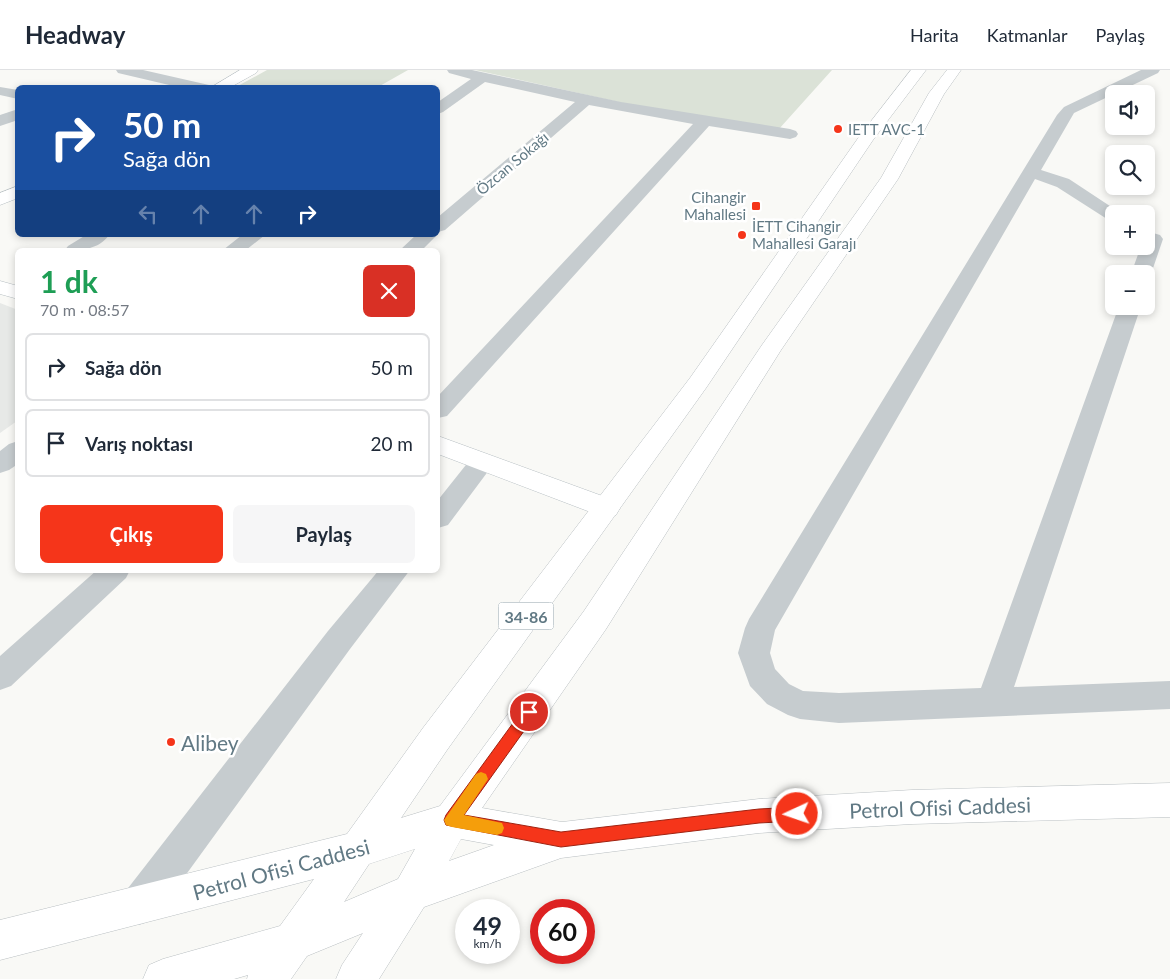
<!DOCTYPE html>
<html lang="tr">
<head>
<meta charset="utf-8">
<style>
	body { margin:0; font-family:Lato,sans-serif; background:#f6f6f7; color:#1f2937; height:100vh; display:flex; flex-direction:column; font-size:19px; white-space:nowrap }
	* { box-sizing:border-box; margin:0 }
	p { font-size:16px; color:#747a83 }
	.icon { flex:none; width:28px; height:28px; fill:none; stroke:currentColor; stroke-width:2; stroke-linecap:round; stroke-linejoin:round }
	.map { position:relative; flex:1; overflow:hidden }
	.sheet { position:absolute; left:15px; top:178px; width:425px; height:325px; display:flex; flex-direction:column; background:#fff; border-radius:8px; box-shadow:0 2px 8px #0003 }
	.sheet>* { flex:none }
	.banner { position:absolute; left:15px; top:15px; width:425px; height:152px; border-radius:8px; box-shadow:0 2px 8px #0003; background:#1a4fa0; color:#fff; overflow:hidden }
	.tools { position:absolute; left:1105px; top:15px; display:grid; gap:10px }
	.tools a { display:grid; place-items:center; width:50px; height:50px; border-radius:8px; background:#fff; box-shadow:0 2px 8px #0003; font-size:25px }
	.speed { position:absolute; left:455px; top:829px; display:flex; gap:10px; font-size:25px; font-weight:700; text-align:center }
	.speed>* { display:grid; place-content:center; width:65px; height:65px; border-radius:50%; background:#fff; box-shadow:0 2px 8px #0003; line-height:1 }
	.speed small { font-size:12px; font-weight:400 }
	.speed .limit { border:8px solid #d22; background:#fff; color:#111 }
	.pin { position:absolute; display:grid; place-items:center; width:42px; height:42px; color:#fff; margin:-21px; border:2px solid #fff; border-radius:50%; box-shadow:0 1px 5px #0007 }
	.me { position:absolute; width:55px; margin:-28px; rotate:267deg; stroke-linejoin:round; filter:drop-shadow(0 0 4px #0008) }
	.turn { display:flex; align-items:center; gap:18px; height:105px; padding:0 25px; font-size:22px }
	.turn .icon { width:65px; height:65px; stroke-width:2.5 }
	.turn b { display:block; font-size:35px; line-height:42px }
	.lanes { display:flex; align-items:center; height:48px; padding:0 25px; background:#0003; justify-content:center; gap:25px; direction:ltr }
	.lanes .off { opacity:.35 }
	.round { display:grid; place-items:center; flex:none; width:52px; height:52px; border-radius:8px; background:#f6f6f7 }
	.head { display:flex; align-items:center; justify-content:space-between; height:85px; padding:0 25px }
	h1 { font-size:30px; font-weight:700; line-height:38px; color:#1e9e55 }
	.primary-button { display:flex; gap:10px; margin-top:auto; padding:10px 25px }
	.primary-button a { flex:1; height:58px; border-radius:8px; background:#f5351a; color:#fff; font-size:20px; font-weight:700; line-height:58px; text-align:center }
	.primary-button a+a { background:#f6f6f7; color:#1f2937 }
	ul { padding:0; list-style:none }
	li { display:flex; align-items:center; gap:15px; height:68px; margin:0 10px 8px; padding:0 15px; border:2px solid #e0e1e3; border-radius:8px }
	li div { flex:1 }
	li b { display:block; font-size:19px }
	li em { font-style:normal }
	header { display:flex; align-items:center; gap:30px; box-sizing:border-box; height:70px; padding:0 25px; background:#fff; border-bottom:1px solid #e0e1e3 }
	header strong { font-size:24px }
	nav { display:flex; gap:28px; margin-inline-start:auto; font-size:18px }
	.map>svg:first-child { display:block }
	.built { fill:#e7e9e7 }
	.green { fill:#dbe2d7 }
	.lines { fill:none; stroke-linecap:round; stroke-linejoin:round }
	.secondary-casing { stroke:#b6bec2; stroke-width:1 }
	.primary-casing { stroke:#b9bfc2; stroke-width:1 }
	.minor { fill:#c6cccf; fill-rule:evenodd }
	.secondary { fill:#fff; fill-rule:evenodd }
	.primary { fill:#fff; fill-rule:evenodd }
	.route { fill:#f5351a; stroke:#9f2211 }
	.slow { fill:#f59e0b }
	.poi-dot { fill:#f5351a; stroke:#fff; stroke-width:2 }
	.labels { text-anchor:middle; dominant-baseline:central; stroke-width:5; stroke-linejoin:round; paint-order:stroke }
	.far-poi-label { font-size:15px; fill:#617984; stroke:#fff; text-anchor:start }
	.far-street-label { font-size:15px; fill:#617984; stroke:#fff }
	.shield { fill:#fff; stroke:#90a1a9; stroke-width:1 }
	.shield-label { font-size:16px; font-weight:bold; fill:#617984 }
	.near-poi-label { font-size:21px; fill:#617984; stroke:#fff; text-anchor:start }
	.near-street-label { font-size:21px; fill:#617984; stroke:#fff }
</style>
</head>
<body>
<header>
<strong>Headway</strong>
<nav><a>Harita</a><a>Katmanlar</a><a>Paylaş</a></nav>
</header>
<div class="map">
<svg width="1170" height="909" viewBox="0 0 1170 909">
	<rect width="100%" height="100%" fill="#f9f9f6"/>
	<!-- built -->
	<path class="built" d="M 0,233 L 18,240 L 17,351 L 0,363 Z"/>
	<!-- green -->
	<path class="green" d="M 267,0 L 408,0 L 378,17 L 236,17 Z
		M 475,0 L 832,0 L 779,59 L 623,33 Z"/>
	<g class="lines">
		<!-- secondary casing -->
		<g class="secondary-casing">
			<path id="secondary" d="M 240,0 L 258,0 L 256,3 L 229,18 L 210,18 Z
				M 18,116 L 18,128 L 0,135 L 0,123 Z
				M 0,211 L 18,216 L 18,229 L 0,224 Z
				M 438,366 L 616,431 L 620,438 L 616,445 L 606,448 L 438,384 Z"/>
		</g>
		<!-- primary casing -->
		<g class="primary-casing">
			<path id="primary" d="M 911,0 L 926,0 L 873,70 L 706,318 L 447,680 L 401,748 L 440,736 L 584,541 L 762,275 L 881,108 L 929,23 L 947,0 L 961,0 L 944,24 L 898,109 L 781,280 L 606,559 L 482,738 L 562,752 L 759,729 L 912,720 L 1170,713 L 1170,747 L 912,754 L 759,763 L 561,788 L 424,837 L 379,909 L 336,909 L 342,895 L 363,863 L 307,886 L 291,909 L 247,909 L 248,905 L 234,909 L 143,909 L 149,895 L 163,889 L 280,856 L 314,809 L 0,890 L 0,850 L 347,764 L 423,658 L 690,308 L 861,64 ZM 461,769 L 494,775 L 449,791 ZM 415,779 L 398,809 L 344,832 L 369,794 Z"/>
		</g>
		<!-- minor -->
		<path class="minor" d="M 116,0 L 143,0 L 209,15 L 211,18 L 182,18 L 118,3 Z
			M 447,0 L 472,0 L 621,32 L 790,59 L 796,61 L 798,64 L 796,67 L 790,69 L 709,56 L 447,346 L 438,348 L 438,326 L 693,54 L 589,35 L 445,160 L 438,162 L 438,147 L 575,32 L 485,12 L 443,42 L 438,44 L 438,32 L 471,9 L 449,3 Z
			M 1141,0 L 1160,0 L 1158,3 L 1074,43 L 1041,100 L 1069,109 L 1122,144 L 1114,144 L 1114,151 L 1107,149 L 1057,117 L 1035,109 L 775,560 L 770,583 L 775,599 L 789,614 L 803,621 L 839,623 L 981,618 L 1119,236 L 1141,236 L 1014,617 L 1170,611 L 1170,639 L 839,653 L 800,649 L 788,645 L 767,634 L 750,616 L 738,583 L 745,558 L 749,549 L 1057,45 L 1064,37 Z
			M 0,17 L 18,20 L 18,29 L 0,25 Z
			M 18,39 L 18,50 L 0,56 L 0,45 Z
			M 1153,163 L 1160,165 L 1163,169 L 1151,204 L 1146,209 L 1146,204 L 1131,204 L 1141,176 L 1146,176 L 1146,165 Z
			M 86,165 L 109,165 C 98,180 82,180 65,180 L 68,176 Z
			M 242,165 L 265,165 L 246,180 L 223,180 Z
			M 416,165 L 437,165 L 422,180 L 400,180 Z
			M 18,371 L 18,394 L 9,400 L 0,403 L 0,381 L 9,374 Z
			M 482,383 L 491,386 L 495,392 L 448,455 L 438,458 L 438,430 L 473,386 Z
			M 97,500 L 130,500 L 126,508 L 11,616 L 0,620 L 0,586 Z
			M 379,500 L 410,500 L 350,579 L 153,850 L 139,855 L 125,850 L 120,836 L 125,822 L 328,561 Z"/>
		<!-- secondary -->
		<use href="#secondary" class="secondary"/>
		<!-- primary -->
		<use href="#primary" class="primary"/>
	</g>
	<!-- route -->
	<path class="route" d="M 529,636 L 534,638 L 536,642 L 534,647 L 464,745 L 561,762 L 759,739 L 797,737 L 802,739 L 805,744 L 802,749 L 797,751 L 759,753 L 561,777 L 446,755 L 444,750 L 446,745 L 524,638 Z"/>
	<!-- slow -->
	<path class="slow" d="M 481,702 L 486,704 L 488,709 L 464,745 L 502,753 L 504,758 L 502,763 L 497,765 L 452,757 L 446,755 L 444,750 L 476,704 Z"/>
	<!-- markers -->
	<g class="poi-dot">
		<circle cx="838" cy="59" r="5"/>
		<rect x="751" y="131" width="10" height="10" rx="2.5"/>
		<circle cx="742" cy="165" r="5"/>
		<circle cx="171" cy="672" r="5"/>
	</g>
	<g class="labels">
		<!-- far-poi labels -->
		<g class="far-poi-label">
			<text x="848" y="59">IETT AVC-1</text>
			<text x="746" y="127" text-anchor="end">Cihangir<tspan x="746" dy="17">Mahallesi</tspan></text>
			<text x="752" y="156">İETT Cihangir<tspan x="752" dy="17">Mahallesi Garajı</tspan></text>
		</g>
		<!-- far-street labels -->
		<g class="far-street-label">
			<text transform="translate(512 93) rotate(-40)">Özcan Sokağı</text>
		</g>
		<!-- shield labels -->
		<rect class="shield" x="498.5" y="532.5" width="55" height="27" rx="4"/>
		<g class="shield-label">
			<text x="526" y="546">34-86</text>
		</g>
		<!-- near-poi labels -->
		<g class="near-poi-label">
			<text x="181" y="672">Alibey</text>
		</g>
		<!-- near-street labels -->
		<g class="near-street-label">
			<text transform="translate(940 737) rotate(-2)">Petrol Ofisi Caddesi</text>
			<text transform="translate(281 799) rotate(-15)">Petrol Ofisi Caddesi</text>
		</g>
	</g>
</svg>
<div class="tools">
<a><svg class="icon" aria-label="sound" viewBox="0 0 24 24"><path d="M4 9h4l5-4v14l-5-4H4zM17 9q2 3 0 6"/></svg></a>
<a><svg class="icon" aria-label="search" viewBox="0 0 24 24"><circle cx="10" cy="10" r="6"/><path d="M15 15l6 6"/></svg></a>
<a>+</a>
<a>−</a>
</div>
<div class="speed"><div>49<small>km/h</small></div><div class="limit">60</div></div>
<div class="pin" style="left:529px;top:642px;background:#d93025"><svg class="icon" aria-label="arrive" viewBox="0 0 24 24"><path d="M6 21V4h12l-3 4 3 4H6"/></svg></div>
<svg class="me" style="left:797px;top:744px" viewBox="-20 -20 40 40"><circle r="17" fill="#f5351a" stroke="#fff" stroke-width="3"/><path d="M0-11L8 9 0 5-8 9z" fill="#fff"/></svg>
<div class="banner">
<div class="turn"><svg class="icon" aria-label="right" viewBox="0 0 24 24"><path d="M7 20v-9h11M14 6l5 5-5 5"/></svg><div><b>50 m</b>Sağa dön</div></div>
<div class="lanes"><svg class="icon off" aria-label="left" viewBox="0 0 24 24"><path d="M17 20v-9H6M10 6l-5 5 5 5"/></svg><svg class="icon off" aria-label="ahead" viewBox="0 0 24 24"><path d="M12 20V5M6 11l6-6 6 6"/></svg><svg class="icon off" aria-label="ahead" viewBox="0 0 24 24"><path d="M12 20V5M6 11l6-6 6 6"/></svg><svg class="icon" aria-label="right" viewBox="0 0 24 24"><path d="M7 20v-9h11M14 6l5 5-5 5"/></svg></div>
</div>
<section class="sheet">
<div class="head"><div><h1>1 dk</h1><p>70 m · 08:57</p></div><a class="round" style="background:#d93025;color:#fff"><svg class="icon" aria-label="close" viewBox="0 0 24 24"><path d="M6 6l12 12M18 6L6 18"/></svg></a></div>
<ul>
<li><svg class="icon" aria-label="right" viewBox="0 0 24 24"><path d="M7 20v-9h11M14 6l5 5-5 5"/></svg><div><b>Sağa dön</b></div><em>50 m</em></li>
<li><svg class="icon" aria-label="arrive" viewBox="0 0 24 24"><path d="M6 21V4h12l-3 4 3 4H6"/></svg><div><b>Varış noktası</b></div><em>20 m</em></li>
</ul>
<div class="primary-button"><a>Çıkış</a><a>Paylaş</a></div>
</section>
</div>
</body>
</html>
